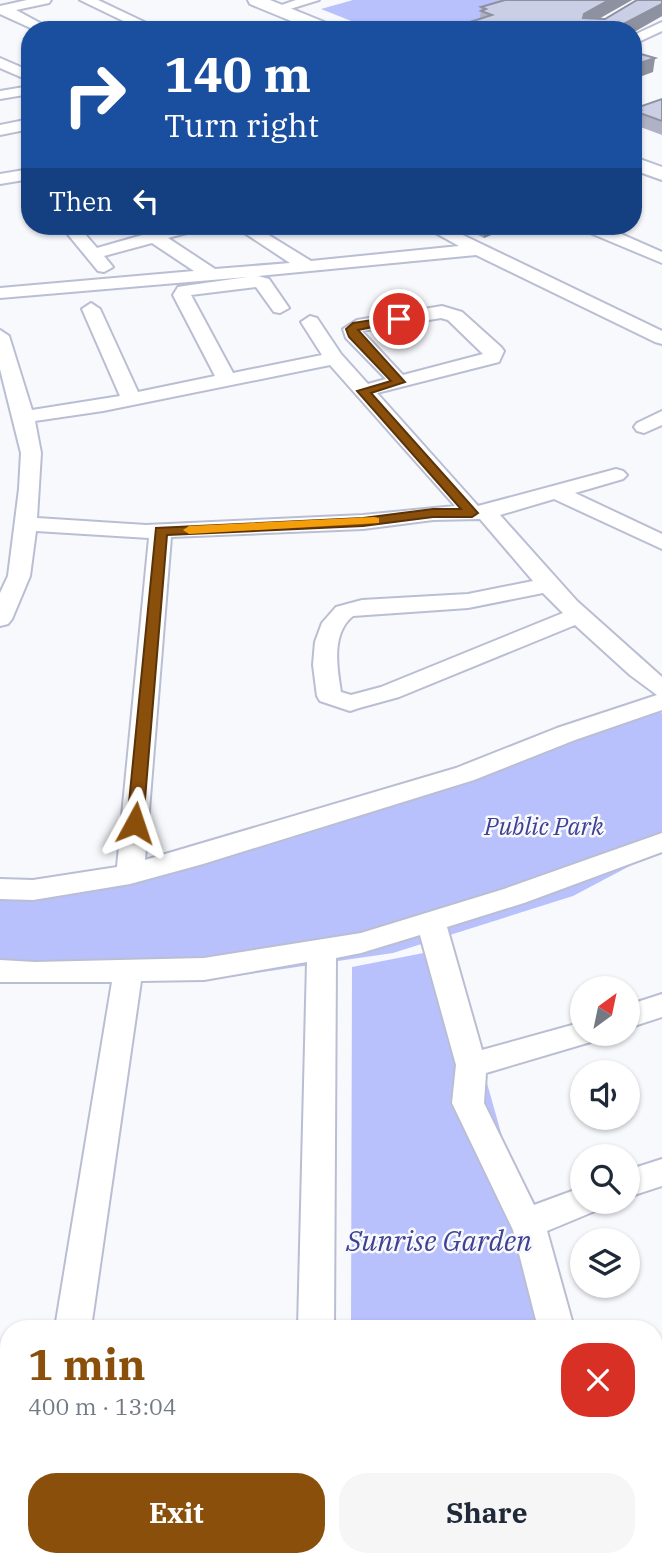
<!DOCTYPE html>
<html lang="en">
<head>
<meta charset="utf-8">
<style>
	body { margin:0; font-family:"IBM Plex Serif",serif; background:#f6f6f7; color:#1f2937; height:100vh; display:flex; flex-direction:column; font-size:26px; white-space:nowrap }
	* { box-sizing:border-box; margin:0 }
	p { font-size:23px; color:#747a83 }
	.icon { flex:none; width:38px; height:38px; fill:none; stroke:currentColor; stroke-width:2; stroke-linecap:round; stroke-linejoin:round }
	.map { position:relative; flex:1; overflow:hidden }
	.side { position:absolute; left:0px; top:1320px; width:663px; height:247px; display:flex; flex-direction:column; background:#fff; border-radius:28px 28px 0 0; box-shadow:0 2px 5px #0004 }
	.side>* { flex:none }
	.hud { position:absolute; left:21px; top:21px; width:621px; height:214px; border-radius:28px; box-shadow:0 2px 5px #0004; background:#1a4fa0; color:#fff; overflow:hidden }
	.needle { width:46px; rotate:33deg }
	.buttons { position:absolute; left:570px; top:976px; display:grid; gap:14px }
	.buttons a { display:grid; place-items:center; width:70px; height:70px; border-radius:50%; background:#fff; box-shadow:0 2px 5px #0004; font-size:35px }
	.pin { position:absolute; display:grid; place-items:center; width:60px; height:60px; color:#fff; margin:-30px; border:4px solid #fff; border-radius:50%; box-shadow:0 2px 7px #0007 }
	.me { position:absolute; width:77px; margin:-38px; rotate:5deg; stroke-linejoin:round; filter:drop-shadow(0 0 5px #0008) }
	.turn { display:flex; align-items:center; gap:24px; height:147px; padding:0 28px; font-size:32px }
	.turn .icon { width:91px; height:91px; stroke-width:2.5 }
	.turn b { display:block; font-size:49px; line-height:60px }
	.then { display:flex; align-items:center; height:66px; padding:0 28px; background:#0003; gap:14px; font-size:26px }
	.round { display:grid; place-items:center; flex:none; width:74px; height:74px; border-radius:28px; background:#f6f6f7 }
	.overview { display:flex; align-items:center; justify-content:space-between; height:119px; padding:0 28px }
	h1 { font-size:42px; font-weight:700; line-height:52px; color:#8b4f0c }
	.primary-button { display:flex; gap:14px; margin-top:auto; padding:14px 28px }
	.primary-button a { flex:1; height:80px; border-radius:28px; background:#8b4f0c; color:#fff; font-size:28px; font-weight:700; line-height:80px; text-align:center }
	.primary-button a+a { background:#f6f6f7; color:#1f2937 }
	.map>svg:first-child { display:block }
	.green { fill:#b9c1fd }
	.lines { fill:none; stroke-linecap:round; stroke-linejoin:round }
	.minor-casing { stroke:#babed3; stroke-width:4 }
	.major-casing { stroke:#babed3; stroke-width:4 }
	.minor { fill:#fff; fill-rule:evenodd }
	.major { fill:#fff; fill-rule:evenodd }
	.wall { fill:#afb2c5 }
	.shaded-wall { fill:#8e91a0 }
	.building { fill:#cbcfe5; stroke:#8e91a0; stroke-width:2 }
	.route { fill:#8b4f0c; stroke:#5a3308; stroke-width:2 }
	.slow { fill:#f59e0b }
	.labels { text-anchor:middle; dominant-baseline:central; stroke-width:5; stroke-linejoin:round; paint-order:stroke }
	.park-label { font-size:24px; font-style:italic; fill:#404193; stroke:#f8f9fd }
	.near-park-label { font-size:28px; font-style:italic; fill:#404193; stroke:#f8f9fd }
</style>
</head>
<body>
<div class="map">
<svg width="662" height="1566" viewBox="0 0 662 1566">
	<rect width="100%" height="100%" fill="#f8f9fd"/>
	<!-- green -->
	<path class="green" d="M 353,0 L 521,0 L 532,4 L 448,30 L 374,30 L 321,9 Z
		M 651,704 L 662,713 L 662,849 L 573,896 L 393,953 L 229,977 L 0,980 L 0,885 L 136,879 L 293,838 Z
		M 449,948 L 556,1328 L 351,1328 L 352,967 Z
		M 350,1558 L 620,1558 L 623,1566 L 350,1566 Z"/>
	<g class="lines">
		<!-- minor casing -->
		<g class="minor-casing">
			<path id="minor" d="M 27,0 L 51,0 L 49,3 L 16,10 L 53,30 L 35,30 L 0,14 L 0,6 Z
				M 80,0 L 98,0 L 161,30 L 142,30 Z
				M 296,0 L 319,0 L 277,13 L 270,9 Z
				M 662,22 L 662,31 L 634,44 L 634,35 Z
				M 0,58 L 30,71 L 30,81 L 0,68 Z
				M 30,86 L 30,94 L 0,99 L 0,91 Z
				M 30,119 L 30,129 L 0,135 L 0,125 Z
				M 30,169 L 30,179 L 0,184 L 0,174 Z
				M 61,226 L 78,226 L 97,248 L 174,226 L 200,226 L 198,230 L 168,238 L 215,269 L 290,263 L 234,226 L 254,226 L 311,261 L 459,246 L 423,226 L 444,226 L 662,331 L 662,344 L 655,342 L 476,255 L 258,276 L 269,279 L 289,308 L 280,313 L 274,312 L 256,287 L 191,295 L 233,373 L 322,355 L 301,322 L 310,316 L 317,318 L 341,354 L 368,384 L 386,379 L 346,338 L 343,329 L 357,320 L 442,306 L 462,312 L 501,347 L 504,351 L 499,362 L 377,393 L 478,506 L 616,469 L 623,471 L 627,475 L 623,479 L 575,493 L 662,534 L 662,549 L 554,499 L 500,515 L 577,601 L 662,677 L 662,710 L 575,740 L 474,780 L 203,864 L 130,884 L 33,900 L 0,899 L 0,879 L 33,880 L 117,867 L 149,538 L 36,531 L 30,576 L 12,619 L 8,624 L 0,626 L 0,593 L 8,576 L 19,489 L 21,453 L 0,369 L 0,330 L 9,336 L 32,410 L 120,396 L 82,309 L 91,303 L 100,309 L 138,392 L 215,376 L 173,295 L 178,287 L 184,286 L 247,277 L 0,298 L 0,288 L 194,271 L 152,243 L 104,256 L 113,267 L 104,272 L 98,271 ZM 441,318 L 448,320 L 483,354 L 403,375 L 362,331 ZM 330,365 L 455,506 L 363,515 L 146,525 L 37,518 L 41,453 L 35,421 L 103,411 ZM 480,519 L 533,581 L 468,594 L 362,600 L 336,607 L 322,623 L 315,642 L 313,665 L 317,696 L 320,701 L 350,711 L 359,708 L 399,697 L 575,625 L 630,675 L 657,695 L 557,728 L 456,768 L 145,860 L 171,537 L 363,529 L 433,520 ZM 543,593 L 563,613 L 381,687 L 351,695 L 341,692 C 337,668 331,633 353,616 L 468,608 Z
				M 581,226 L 603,226 L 662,252 L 662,263 L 583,230 Z
				M 662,411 L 662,425 L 644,433 L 637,431 L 634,427 L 637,423 Z
				M 662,833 L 662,852 L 524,903 L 447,927 L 482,1050 L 583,1022 L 583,1034 L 598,1034 L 594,1041 L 486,1073 L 484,1103 L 534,1205 L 583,1187 L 583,1202 L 599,1202 L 595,1211 L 547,1231 L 574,1328 L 538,1328 L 513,1230 L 452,1103 L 456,1065 L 420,935 L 361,953 L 336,958 L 334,1328 L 298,1328 L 307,962 L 204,980 L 141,981 L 91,1328 L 55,1328 L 112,982 L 0,982 L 0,960 L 35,962 L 204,958 L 361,933 L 504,889 Z
				M 662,994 L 662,1017 L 628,1028 L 628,1005 Z
				M 662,1159 L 662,1186 L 628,1197 L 628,1170 Z
				M 662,1342 L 662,1374 L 654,1376 L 654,1344 Z
				M 0,1470 L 9,1470 L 9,1506 L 0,1506 Z
				M 311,1558 L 350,1558 L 353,1566 L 313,1566 Z
				M 608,1558 L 647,1558 L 651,1566 L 611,1566 Z"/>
		</g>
		<!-- major casing -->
		<g class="major-casing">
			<path id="major" d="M 248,0 L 270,0 L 334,26 L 336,30 L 313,30 L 250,4 Z
				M 634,157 L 662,167 L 662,180 L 634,170 Z"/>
		</g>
		<!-- minor -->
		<use href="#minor" class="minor"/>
		<!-- major -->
		<use href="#major" class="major"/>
	</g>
	<!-- wall -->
	<path class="wall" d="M 505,0 L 632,0 L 599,18 L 605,19 L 662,0 L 662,16 L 634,32 L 634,30 L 464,30 L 464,24 L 480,19 L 481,7 Z
		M 662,99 L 662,135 L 635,125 L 635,122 L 634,122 L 636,108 Z
		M 460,226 L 510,226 L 510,227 L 484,238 Z"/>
	<!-- shaded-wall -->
	<path class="shaded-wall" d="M 609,0 L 632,0 L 583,28 L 584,14 Z
		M 662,4 L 662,16 L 634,32 L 634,30 L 612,30 Z
		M 655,58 L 653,72 L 634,79 L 634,65 Z
		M 488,226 L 510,226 L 510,227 L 484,238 L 485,227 Z"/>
	<!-- building -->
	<path class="building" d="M 505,0 L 609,0 L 584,14 L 583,18 L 605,19 L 637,0 L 662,0 L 662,4 L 612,30 L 478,30 L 464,24 L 492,15 L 481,11 L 486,9 L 481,7 Z
		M 634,52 L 655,58 L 634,65 Z
		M 662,99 L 662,121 L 637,112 L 641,110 L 636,108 Z"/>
	<!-- route -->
	<path class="route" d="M 399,316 L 405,319 L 403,321 L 358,330 L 405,382 L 371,393 L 478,513 L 472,517 L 433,517 L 363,526 L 167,535 L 143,823 L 141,827 L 129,827 L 127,823 L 156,528 L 363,518 L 433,509 L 461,509 L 357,391 L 391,381 L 349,337 L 346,329 L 353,323 Z"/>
	<!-- slow -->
	<path class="slow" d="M 374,517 L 379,518 L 379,523 L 189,534 L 183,530 L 189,526 Z"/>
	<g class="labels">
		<!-- park labels -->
		<g class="park-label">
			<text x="544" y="826">Public Park</text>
		</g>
		<!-- near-park labels -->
		<g class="near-park-label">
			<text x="439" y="1240">Sunrise Garden</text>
		</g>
	</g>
</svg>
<div class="buttons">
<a><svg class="needle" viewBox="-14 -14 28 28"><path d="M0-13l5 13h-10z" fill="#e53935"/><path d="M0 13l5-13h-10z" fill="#747a83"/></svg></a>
<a><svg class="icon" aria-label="sound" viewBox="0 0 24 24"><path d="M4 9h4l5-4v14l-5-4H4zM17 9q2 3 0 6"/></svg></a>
<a><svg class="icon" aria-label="search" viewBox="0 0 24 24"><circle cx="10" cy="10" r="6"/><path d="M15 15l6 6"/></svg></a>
<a><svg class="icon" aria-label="layers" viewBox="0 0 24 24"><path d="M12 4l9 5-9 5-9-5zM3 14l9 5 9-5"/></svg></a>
</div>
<div class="pin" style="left:399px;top:319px;background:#d93025"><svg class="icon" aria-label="arrive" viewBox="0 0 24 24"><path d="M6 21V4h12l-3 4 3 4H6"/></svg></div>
<svg class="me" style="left:135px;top:823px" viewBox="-20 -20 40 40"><path d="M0-17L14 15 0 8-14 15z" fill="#8b4f0c" stroke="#fff" stroke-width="4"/></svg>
<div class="hud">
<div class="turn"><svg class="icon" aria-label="right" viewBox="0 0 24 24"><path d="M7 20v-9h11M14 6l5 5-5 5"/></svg><div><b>140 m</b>Turn right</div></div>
<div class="then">Then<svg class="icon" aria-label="left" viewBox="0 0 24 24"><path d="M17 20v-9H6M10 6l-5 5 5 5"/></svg></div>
</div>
<section class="side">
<div class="overview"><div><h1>1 min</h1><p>400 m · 13:04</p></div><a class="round" style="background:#d93025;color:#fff"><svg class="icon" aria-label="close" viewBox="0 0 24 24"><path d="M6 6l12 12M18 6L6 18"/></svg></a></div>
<div class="primary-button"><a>Exit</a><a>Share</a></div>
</section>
</div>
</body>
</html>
